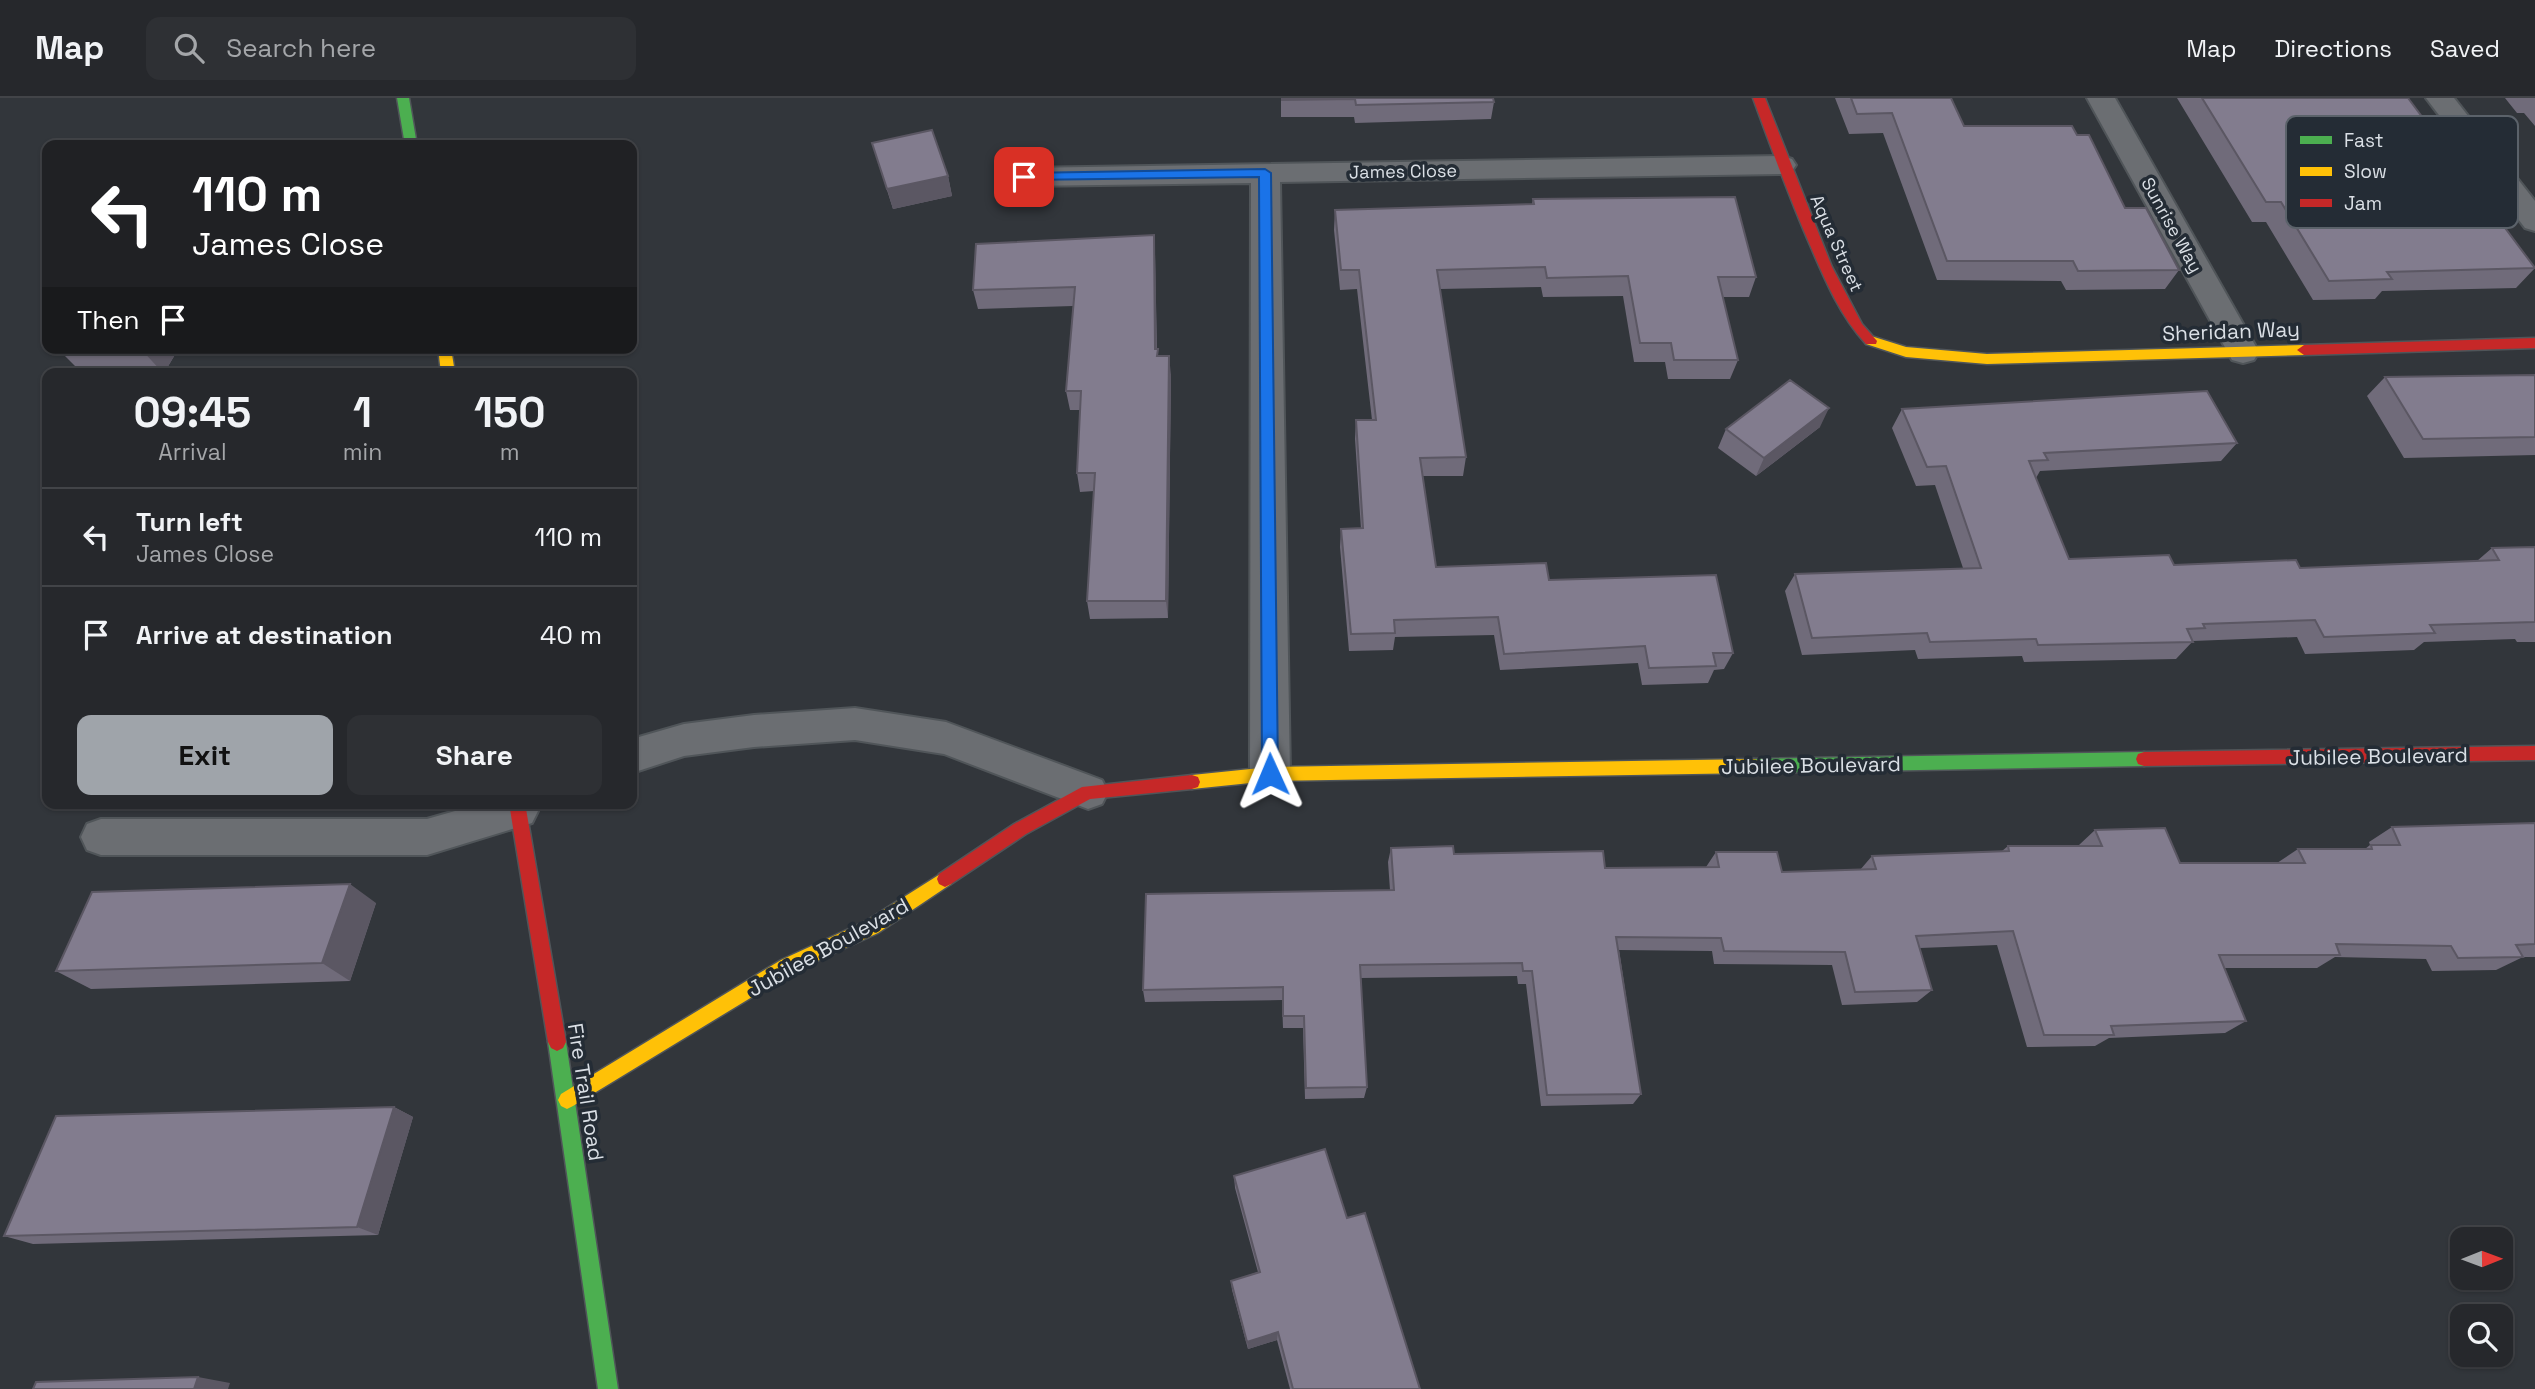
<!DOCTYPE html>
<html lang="en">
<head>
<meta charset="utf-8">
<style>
	body { margin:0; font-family:"Space Grotesk",sans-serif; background:#2e3034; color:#f1f3f6; height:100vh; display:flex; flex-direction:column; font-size:26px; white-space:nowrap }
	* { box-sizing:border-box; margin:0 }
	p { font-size:23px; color:#a4a6a9 }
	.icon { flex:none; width:38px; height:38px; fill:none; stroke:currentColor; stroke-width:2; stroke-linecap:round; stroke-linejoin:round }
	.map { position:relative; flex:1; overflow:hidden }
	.details { position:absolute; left:42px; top:270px; width:595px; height:441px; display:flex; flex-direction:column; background:#26282c; border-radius:14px; box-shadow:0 2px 5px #0004,0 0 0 2px #424448 }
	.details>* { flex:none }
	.banner { position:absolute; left:42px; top:42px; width:595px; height:214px; border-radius:14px; box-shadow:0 2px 5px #0004,0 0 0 2px #424448; background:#202124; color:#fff; overflow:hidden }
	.needle { width:46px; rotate:89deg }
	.buttons { position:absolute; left:2450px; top:1129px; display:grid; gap:14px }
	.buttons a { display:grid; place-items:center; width:63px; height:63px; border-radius:14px; background:#26282c; box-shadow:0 2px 5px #0004,0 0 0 2px #424448; font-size:35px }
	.pin { position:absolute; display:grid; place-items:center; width:60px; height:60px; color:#fff; margin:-30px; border-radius:14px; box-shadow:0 4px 10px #0006 }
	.me { position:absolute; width:77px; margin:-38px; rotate:359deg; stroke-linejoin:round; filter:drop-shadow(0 0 5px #0008) }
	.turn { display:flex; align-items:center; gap:24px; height:147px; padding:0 35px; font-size:32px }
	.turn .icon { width:91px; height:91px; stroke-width:2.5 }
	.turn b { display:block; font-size:49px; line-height:60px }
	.then { display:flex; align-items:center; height:66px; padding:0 35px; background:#0003; gap:14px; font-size:26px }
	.eta { display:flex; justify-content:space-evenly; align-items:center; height:119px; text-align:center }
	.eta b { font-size:42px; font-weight:700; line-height:49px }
	.cta { display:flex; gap:14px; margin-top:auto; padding:14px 35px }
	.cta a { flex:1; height:80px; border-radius:14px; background:#9fa4aa; color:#111; font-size:28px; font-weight:700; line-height:80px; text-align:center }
	.cta a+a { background:#2e3034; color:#f1f3f6 }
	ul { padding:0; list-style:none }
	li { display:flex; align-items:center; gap:21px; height:98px; padding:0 35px; border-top:2px solid #424448 }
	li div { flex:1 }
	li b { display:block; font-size:26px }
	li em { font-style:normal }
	header { display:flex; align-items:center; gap:42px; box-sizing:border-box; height:98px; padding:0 35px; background:#26282c; border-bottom:2px solid #424448 }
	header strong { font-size:33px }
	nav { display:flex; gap:38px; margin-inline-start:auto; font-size:24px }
	.search { width:490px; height:63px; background:#2e3034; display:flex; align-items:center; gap:18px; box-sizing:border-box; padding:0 24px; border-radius:14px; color:#a4a6a9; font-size:26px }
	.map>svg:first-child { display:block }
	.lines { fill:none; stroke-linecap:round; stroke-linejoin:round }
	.street-casing { stroke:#505559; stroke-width:4 }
	.fast-casing { stroke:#505559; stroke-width:3 }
	.slow-casing { stroke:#505559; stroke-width:3 }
	.jam-casing { stroke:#505559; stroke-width:3 }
	.street { fill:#6b6e72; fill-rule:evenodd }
	.fast { fill:#4caf50; fill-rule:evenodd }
	.slow { fill:#ffc107; fill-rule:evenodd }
	.jam { fill:#c62828; fill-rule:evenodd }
	.wall { fill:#706b7a }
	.shaded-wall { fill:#5b5763 }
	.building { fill:#827c8e; stroke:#5b5763; stroke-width:2 }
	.route { fill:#1a73e8; stroke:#114b97; stroke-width:2 }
	.labels { text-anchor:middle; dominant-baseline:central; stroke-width:7; stroke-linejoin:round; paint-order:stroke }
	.far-street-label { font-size:18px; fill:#dadfe5; stroke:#242c35 }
	.street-label { font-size:21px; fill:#dadfe5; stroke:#242c35 }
	.key { fill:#242c35; stroke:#5b626a; stroke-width:2 }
	.key-label { font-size:19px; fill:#dadfe5 }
</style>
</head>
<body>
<header>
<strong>Map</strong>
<div class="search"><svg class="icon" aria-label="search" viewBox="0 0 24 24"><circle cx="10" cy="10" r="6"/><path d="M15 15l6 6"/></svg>Search here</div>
<nav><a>Map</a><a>Directions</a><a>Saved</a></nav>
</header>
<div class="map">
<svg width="2535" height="1291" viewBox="0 0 2535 1291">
	<rect width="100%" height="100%" fill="#32363b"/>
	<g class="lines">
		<!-- street casing -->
		<g class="street-casing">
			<path id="street" d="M 2087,0 L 2115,0 L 2259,254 L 2254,262 L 2243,265 L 2232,262 Z
				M 2426,0 L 2454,0 L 2535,103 L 2535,133 L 2525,130 Z
				M 1782,58 L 1792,61 L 1796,67 L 1792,73 L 1782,76 L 1280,84 L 1290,676 L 1284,688 L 1270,693 L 1256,688 L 1250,676 L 1251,85 L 1024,88 L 1014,86 L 1010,79 L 1014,72 L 1024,70 Z
				M 855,610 L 946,624 L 1102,682 L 1108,694 L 1102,706 L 1088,711 L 944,656 L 855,642 L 754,649 L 684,658 L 632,675 L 632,641 L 684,626 L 754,617 Z
				M 483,705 L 534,705 L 538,713 L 532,725 L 427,757 L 101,757 L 87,752 L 81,739 L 87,726 L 101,721 L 427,721 Z"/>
		</g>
		<!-- fast casing -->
		<g class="fast-casing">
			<path id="fast" d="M 397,0 L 409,0 L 417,47 L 405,47 Z
				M 2144,654 L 2150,656 L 2152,661 L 2150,666 L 2144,668 L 1754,675 L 1748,673 L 1746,668 L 1748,663 L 1754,661 Z
				M 557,935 L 563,938 L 566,944 L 618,1291 L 598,1291 L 548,944 L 551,938 Z"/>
		</g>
		<!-- slow casing -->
		<g class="slow-casing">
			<path id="slow" d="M 1871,238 L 1906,249 L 1987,256 L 2304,247 L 2311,252 L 2304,257 L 1987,266 L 1906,259 L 1866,246 L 1865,243 Z
				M 438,250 L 451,250 L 455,275 L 441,275 Z
				M 1754,661 L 1760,663 L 1762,668 L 1760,673 L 1754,675 L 1270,683 L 1192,691 L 1186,689 L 1184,684 L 1186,679 L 1192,677 L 1270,669 Z
				M 945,773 L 951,776 L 953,781 L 951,786 L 878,835 L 793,874 L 573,1008 L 567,1011 L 561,1008 L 558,1002 L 561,996 L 781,862 L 866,823 Z"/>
		</g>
		<!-- jam casing -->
		<g class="jam-casing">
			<path id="jam" d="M 1753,0 L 1765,0 L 1832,169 L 1862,226 L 1877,243 L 1876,246 L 1866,246 C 1840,218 1825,182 1810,147 C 1789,99 1771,49 1753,0 Z
				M 2535,240 L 2535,250 L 2304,257 L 2297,252 L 2304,247 Z
				M 2535,648 L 2535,662 L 2144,668 L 2138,666 L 2136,661 L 2138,656 L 2144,654 Z
				M 1192,677 L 1198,679 L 1200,684 L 1198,689 L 1192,691 L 1090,701 L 1026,736 L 951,786 L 945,789 L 939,786 L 937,781 L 939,776 L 1014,726 L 1082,689 Z
				M 509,705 L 525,705 L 566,944 L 563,950 L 557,953 L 551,950 L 548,944 Z"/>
		</g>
		<!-- street -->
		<use href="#street" class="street"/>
		<!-- fast -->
		<use href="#fast" class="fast"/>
		<!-- slow -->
		<use href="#slow" class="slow"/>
		<!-- jam -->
		<use href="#jam" class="jam"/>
	</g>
	<!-- wall -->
	<path class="wall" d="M 1281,0 L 1493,0 L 1494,4 L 1491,21 L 1355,25 L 1354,19 L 1281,19 Z
		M 1835,0 L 1951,0 L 1964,28 L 2077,37 L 2125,110 L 2179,172 L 2165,191 L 2066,192 L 2061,183 L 1937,182 L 1883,35 L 1849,36 Z
		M 2177,0 L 2408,0 L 2535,170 L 2516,190 L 2382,193 L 2375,201 L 2313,202 L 2266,124 L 2252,124 Z
		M 2505,0 L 2535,0 L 2535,28 L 2524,15 L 2517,15 Z
		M 872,45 L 948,78 L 952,98 L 893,111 Z
		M 1533,101 L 1756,179 L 1749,199 L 1723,199 L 1738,262 L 1730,281 L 1668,281 L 1665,264 L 1634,264 L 1623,198 L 1543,199 L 1541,189 L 1440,191 L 1466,359 L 1463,378 L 1423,378 L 1436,469 L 1549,482 L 1733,555 L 1724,571 L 1714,572 L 1708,585 L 1642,587 L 1638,565 L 1500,572 L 1494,537 L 1395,539 L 1393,552 L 1349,553 L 1340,449 L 1341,431 L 1361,431 L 1355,341 L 1356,322 L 1372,322 L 1357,191 L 1340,192 L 1334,132 L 1335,112 L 1532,106 Z
		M 1155,156 L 1157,251 L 1158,258 L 1171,277 L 1168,520 L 1090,521 L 1087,503 L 1094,393 L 1080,394 L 1077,375 L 1080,312 L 1070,312 L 1066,293 L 1073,208 L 978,211 L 973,192 Z
		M 57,250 L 179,250 L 164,275 L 82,275 Z
		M 2535,277 L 2535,357 L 2404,360 L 2367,298 L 2385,279 Z
		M 1902,311 L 2237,345 L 2221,363 L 2040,373 L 2036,380 L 2069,461 L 2174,467 L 2300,470 L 2477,463 L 2492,450 L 2535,449 L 2535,544 L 2517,544 L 2515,541 L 2424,544 L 2414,552 L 2305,556 L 2297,539 L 2193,543 L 2176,561 L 2024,564 L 2022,558 L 1918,561 L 1915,552 L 1802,557 L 1785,493 L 1795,476 L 1963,470 L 1935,387 L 1916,388 L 1892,330 Z
		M 1820,329 L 1756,378 L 1718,350 L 1726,331 Z
		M 126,705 L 158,705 L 129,707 Z
		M 158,705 L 274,705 L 168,712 Z
		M 302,705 L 360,705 L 359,709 L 308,710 Z
		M 2535,725 L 2535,859 L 2523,859 L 2496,872 L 2432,873 L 2426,861 L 2335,859 L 2317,870 L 2224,870 L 2246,923 L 2225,935 L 2109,940 L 2095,948 L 2027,949 L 1997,847 L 1920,850 L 1932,892 L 1917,904 L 1842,907 L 1832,867 L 1714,866 L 1712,853 L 1619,852 L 1641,996 L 1633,1006 L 1541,1008 L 1526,886 L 1518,886 L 1517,878 L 1361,880 L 1367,989 L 1364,1000 L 1305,1001 L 1303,930 L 1283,930 L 1282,902 L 1145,904 L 1143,892 L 1390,792 L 1388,764 L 1391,750 L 1605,770 L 1706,769 L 1716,754 L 1782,774 L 1860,772 L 1872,758 L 2002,753 L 2008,748 L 2079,748 L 2079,747 L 2095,732 L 2180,765 L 2277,765 L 2298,751 L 2365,751 L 2370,747 L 2369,744 L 2392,729 Z
		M 376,805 L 350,883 L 91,891 L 56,873 Z
		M 394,1009 L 413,1019 L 378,1137 L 33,1146 L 4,1138 Z
		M 1234,1078 L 1347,1120 L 1420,1291 L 1290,1291 L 1277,1242 L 1248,1251 L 1232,1192 L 1231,1183 L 1258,1174 L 1235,1090 Z"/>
	<!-- shaded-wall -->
	<path class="shaded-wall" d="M 948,78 L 952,98 L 893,111 L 887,91 Z
		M 1154,137 L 1155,156 L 1157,270 L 1155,251 Z
		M 140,250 L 179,250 L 164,275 L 163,275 Z
		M 1169,258 L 1171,277 L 1168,520 L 1166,503 Z
		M 1829,310 L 1820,329 L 1756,378 L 1764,360 Z
		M 350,786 L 376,805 L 350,883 L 322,865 Z
		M 394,1009 L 413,1019 L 378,1137 L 357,1129 Z
		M 1278,1234 L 1277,1242 L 1248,1251 L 1247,1244 Z
		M 198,1279 L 230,1285 L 228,1291 L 194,1291 Z"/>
	<!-- building -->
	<path class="building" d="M 1282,0 L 1493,0 L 1494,4 L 1356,7 L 1355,1 L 1282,2 Z
		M 1851,0 L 1951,0 L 1964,28 L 2072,28 L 2077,37 L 2089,37 L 2125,110 L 2146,110 L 2179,172 L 2078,173 L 2073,163 L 1947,163 L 1892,15 L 1857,16 Z
		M 2202,0 L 2408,0 L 2535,170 L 2387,174 L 2392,181 L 2329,183 L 2281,104 L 2266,104 Z
		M 932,32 L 948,78 L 887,91 L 872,45 Z
		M 1735,99 L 1756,179 L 1718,179 L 1738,262 L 1674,262 L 1671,245 L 1640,245 L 1628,178 L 1547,180 L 1545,169 L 1437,172 L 1466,359 L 1420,360 L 1436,469 L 1546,465 L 1549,482 L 1716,477 L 1733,555 L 1713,555 L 1716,568 L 1649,570 L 1645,548 L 1504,556 L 1498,519 L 1394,522 L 1395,535 L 1351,536 L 1341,431 L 1363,430 L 1356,322 L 1376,322 L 1359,172 L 1341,172 L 1335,112 L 1534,106 L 1533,101 Z
		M 1154,137 L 1155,251 L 1158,251 L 1157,258 L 1169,258 L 1166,503 L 1087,503 L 1095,375 L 1077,375 L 1081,293 L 1066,293 L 1075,189 L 973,192 L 976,146 Z
		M 2535,277 L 2535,339 L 2423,341 L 2385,279 Z
		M 1790,282 L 1829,310 L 1764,360 L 1726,331 Z
		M 2207,293 L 2237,345 L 2044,355 L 2048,362 L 2029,363 L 2069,461 L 2169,457 L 2174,467 L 2296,462 L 2300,470 L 2499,462 L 2492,450 L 2535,449 L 2535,524 L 2430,527 L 2435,535 L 2324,539 L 2315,522 L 2203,526 L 2205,530 L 2187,531 L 2193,544 L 2038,547 L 2036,541 L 1930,544 L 1927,535 L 1812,540 L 1795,476 L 1981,470 L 1946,368 L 1927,369 L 1902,311 Z
		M 2535,725 L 2535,846 L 2516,847 L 2523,859 L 2458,860 L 2451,848 L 2336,846 L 2340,857 L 2219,857 L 2246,923 L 2111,928 L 2114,937 L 2044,937 L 2013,833 L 1916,838 L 1932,892 L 1855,894 L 1845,854 L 1724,853 L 1721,840 L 1616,839 L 1641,996 L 1547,997 L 1532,873 L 1523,873 L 1522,865 L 1360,867 L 1367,989 L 1306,990 L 1304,918 L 1283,918 L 1283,889 L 1143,892 L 1146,796 L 1394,792 L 1391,750 L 1453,748 L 1454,756 L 1603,753 L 1605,770 L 1719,769 L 1716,754 L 1777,754 L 1782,774 L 1876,771 L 1872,758 L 2009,753 L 2008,748 L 2102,748 L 2095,732 L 2165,730 L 2180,765 L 2305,765 L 2298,751 L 2372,751 L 2371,747 L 2400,747 L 2392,729 Z
		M 350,786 L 322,865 L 56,873 L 92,794 Z
		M 394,1009 L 357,1129 L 4,1138 L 56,1018 Z
		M 1325,1051 L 1347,1120 L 1365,1115 L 1420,1291 L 1293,1291 L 1278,1234 L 1247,1244 L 1231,1183 L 1260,1174 L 1234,1078 Z
		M 198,1279 L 194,1291 L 33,1291 L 36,1284 Z"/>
	<!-- route -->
	<path class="route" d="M 1265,71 L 1271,75 L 1278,676 L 1276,681 L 1264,681 L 1262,676 L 1259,79 L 1024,82 L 1018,79 L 1024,75 Z"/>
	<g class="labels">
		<!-- far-street labels -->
		<g class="far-street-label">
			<text transform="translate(1403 73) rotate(-1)">James Close</text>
			<text transform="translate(2172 127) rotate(61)">Sunrise Way</text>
			<text transform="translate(1837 145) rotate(66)">Aqua Street</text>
		</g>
		<!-- street labels -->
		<g class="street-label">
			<text transform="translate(2231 233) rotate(-2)">Sheridan Way</text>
			<text transform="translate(2378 658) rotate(-1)">Jubilee Boulevard</text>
			<text transform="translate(1811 667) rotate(-1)">Jubilee Boulevard</text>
			<text transform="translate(828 849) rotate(-29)">Jubilee Boulevard</text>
			<text transform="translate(586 994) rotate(81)">Fire Trail Road</text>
		</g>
	</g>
	<!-- legend -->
	<rect x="2286" y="18" width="232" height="112" rx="10" class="key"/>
	<rect x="2300" y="38" width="32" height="8" fill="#4caf50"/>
	<rect x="2300" y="69" width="32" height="9" fill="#ffc107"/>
	<rect x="2300" y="101" width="32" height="8" fill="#c62828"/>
	<g class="key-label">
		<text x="2344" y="49">Fast</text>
		<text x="2344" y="80">Slow</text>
		<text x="2344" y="112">Jam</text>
	</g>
</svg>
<div class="buttons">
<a><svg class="needle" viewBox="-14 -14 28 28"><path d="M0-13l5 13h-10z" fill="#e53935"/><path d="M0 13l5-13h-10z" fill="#a4a6a9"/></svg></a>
<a><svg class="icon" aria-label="search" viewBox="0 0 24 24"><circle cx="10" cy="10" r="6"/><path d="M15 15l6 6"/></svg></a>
</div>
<div class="pin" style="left:1024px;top:79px;background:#d93025"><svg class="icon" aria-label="arrive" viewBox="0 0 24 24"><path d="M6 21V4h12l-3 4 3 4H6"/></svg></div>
<svg class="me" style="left:1270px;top:676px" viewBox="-20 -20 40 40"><path d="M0-17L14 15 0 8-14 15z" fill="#1a73e8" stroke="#fff" stroke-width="4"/></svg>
<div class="banner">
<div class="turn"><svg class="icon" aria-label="left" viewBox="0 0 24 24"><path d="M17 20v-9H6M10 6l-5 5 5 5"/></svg><div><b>110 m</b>James Close</div></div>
<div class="then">Then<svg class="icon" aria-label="arrive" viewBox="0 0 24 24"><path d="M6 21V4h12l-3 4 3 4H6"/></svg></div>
</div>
<section class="details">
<div class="eta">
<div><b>09:45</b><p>Arrival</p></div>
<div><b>1</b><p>min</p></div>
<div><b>150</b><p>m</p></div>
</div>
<ul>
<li><svg class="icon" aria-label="left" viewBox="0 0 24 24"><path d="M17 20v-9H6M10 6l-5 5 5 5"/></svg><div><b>Turn left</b><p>James Close</p></div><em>110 m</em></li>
<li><svg class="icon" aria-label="arrive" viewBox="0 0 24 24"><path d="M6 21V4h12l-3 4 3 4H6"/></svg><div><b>Arrive at destination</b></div><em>40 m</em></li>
</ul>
<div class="cta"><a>Exit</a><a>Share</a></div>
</section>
</div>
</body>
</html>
